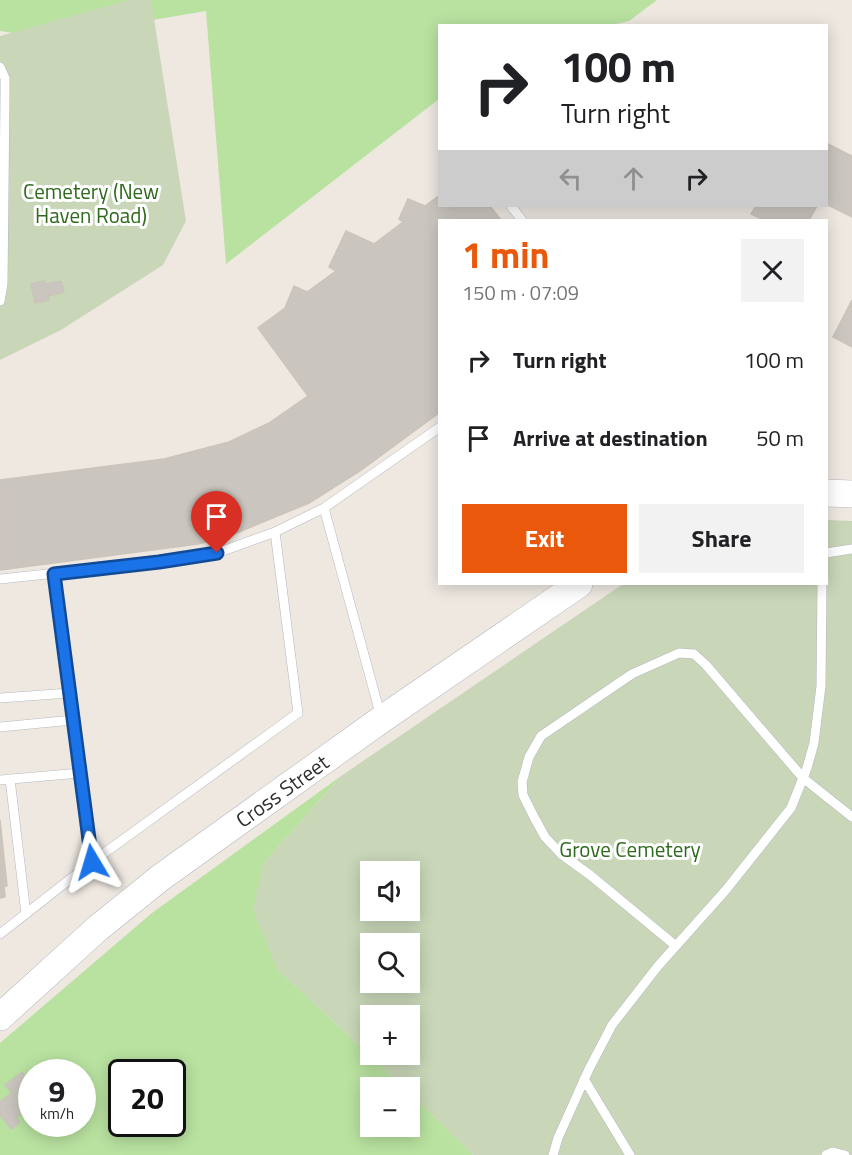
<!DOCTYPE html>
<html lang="en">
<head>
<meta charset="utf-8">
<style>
	body { margin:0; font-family:"Titillium Web",sans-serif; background:#f2f2f2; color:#202124; height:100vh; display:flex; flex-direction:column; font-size:22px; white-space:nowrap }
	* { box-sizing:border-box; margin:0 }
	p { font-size:20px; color:#757577 }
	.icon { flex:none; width:33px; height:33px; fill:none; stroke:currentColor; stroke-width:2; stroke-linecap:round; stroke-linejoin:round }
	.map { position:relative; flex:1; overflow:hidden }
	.sheet { position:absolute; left:438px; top:219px; width:390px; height:366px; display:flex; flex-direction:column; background:#fff; border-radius:0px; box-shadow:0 3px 15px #0003 }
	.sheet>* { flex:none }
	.guide { position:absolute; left:438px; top:24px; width:390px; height:183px; border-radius:0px; box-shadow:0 3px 15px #0003; background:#fff; color:#202124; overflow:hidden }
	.fabs { position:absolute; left:360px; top:861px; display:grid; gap:12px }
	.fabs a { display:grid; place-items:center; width:60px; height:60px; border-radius:0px; background:#fff; box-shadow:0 3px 15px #0003; font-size:30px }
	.speed { position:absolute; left:18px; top:1059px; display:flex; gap:12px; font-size:30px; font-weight:700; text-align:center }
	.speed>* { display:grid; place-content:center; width:78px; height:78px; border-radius:50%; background:#fff; box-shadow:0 3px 15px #0003; line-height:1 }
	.speed small { font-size:15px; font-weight:400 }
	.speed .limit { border:3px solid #111; border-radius:9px; background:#fff; color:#111 }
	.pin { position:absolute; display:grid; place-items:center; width:51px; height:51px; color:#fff; margin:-62px -26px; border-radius:50% 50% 50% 0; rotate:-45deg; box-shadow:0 0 6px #0007 }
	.pin .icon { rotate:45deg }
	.me { position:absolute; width:66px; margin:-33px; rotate:353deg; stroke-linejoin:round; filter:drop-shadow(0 0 4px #0008) }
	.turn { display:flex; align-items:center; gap:21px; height:126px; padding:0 24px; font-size:27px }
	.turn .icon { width:78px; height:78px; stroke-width:2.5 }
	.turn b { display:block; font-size:42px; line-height:51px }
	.lanes { display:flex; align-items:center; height:57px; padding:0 24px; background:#0003; justify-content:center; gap:30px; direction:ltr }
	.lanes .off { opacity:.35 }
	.round { display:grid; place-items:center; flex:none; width:63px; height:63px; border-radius:0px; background:#f2f2f2 }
	.summary { display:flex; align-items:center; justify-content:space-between; height:102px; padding:0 24px }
	h1 { font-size:36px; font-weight:700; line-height:45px; color:#ea580c }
	.button { display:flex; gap:12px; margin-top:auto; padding:12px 24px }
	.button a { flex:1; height:69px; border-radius:0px; background:#ea580c; color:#fff; font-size:24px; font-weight:700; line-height:69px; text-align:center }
	.button a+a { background:#f2f2f2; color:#202124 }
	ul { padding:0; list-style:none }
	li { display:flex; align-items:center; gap:18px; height:78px; padding:0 24px }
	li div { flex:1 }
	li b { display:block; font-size:22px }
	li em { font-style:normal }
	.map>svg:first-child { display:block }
	.green { fill:#b9e2a0; fill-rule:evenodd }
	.cemetery { fill:#c9d7b8; fill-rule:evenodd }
	.building { fill:#cac6bf; stroke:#cac4ba; stroke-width:1.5 }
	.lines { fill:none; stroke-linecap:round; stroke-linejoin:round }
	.lane-casing { stroke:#b4b7c0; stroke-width:10 }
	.secondary-casing { stroke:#b4b7c0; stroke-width:28 }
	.lane { stroke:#fff; stroke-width:9 }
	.secondary { stroke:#fff; stroke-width:27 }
	.route-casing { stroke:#114b97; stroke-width:15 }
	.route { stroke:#1a73e8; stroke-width:10 }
	.labels { text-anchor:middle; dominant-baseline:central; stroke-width:6; stroke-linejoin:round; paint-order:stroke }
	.park-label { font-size:21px; fill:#306a1e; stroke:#fff }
	.street-label { font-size:21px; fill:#2d2d2d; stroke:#fff }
</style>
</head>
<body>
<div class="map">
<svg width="852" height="1155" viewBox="0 0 852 1155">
	<rect width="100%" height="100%" fill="#eee8e1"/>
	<!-- green -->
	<path class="green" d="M 0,0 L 657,0 L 629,21 L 611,25 L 440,26 L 439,99 L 226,264 L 206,11 L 45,38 L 0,31 Z
		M 341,776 L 263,864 L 277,969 L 404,1087 L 370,1088 L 370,1126 L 410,1126 L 410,1093 L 473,1155 L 0,1155 L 0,1043 L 152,913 ZM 32,1072 L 82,1072 L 82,1124 L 32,1124 ZM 122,1072 L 172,1072 L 172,1124 L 122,1124 Z"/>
	<!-- cemetery -->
	<path class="cemetery" d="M 130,0 L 151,0 L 186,221 L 163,265 L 61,330 L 0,360 L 0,36 Z
		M 827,520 L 852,521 L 852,1155 L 473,1155 L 410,1093 L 410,1088 L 404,1087 L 277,969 L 253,910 L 263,864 L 341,776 L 623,584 L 826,584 ZM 370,872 L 410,872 L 410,910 L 370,910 ZM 370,944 L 410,944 L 410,982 L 370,982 ZM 370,1016 L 410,1016 L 410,1054 L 370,1054 Z"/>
	<!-- building -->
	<path class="building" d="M 826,143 L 852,156 L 852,217 L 826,204 Z
		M 440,195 L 440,206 L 490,206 L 501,220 L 440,220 L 440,412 L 360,471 L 309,503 L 229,536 L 198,544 L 0,570 L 0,480 L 164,459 L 229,442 L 269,423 L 308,396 L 258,328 L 285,308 L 294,286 L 307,292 L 336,271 L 329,267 L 346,231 L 374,244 L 403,222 L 399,219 L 408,199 L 425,206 Z
		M 756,206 L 817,206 L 809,220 L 764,220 L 751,214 Z
		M 44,281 L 44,284 L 61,281 L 64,292 L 48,296 L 49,300 L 35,303 L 31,284 Z
		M 852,300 L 852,347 L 833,337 Z
		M 0,820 L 7,886 L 4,886 L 5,897 L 0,898 Z
		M 22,1072 L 32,1084 L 32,1102 L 16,1118 L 20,1122 L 11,1129 L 0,1115 L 0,1102 L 12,1093 L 5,1085 Z"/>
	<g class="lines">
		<!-- lane casing -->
		<g class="lane-casing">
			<path id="lane" d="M 0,67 L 5,78 L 5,95 L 3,284 L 0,301
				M 511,206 L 522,220
				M 324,508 L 381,717
				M 826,553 L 852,549
				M 54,574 L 92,862
				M 0,579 L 159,562 L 217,553 L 275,532 L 324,508 L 440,427
				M 0,698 L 70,693
				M 0,727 L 73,720
				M 10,779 L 26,914
				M 0,780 L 80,773
				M 0,934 L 92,862 L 298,713 L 275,532
				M 676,946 L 590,875 L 561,854 L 545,837 L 534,817 L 523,795 L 522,782 L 529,757 L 541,736 L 632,674 L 679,653 L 694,654 L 706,665 L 803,778 L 852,817
				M 584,1079 L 630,1155
				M 553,1155 L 558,1138 L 589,1069 L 612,1025 L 658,966 L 725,891 L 791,808 L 807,768 L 814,743 L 821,686 L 822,584
				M 826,1155 L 833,1152 L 845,1155"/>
		</g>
		<!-- secondary casing -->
		<g class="secondary-casing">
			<g id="secondary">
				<path d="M 826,493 L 852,494"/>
				<path id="s1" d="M 0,1017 L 98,928 L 160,878 L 382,719 L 579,584"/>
			</g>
		</g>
		<!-- lane -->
		<use href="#lane" class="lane"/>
		<!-- secondary -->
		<use href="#secondary" class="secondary"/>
	</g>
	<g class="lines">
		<!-- route casing -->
		<g class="route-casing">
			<path id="route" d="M 92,862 L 54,574 L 159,562 L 217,553"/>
		</g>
		<!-- route -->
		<use href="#route" class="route"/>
	</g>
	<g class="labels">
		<!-- park labels -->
		<g class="park-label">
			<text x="91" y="191">Cemetery (New<tspan x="91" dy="24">Haven Road)</tspan></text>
			<text x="630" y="849">Grove Cemetery</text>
		</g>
		<!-- street labels -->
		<g class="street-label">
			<text stroke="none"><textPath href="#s1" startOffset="362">Cross Street</textPath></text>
		</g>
	</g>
</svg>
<div class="fabs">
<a><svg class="icon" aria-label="sound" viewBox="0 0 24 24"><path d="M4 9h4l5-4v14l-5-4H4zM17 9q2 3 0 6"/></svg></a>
<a><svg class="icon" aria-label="search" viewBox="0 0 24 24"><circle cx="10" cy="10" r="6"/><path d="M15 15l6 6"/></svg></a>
<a>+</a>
<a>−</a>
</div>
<div class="speed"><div>9<small>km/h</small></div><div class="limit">20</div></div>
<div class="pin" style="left:217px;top:553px;background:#d93025"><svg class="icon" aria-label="arrive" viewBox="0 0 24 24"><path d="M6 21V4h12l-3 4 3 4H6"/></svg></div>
<svg class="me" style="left:92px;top:862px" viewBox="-20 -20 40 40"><path d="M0-17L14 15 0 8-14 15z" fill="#1a73e8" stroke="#fff" stroke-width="4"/></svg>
<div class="guide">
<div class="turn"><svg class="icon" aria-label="right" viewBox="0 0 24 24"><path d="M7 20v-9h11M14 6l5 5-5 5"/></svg><div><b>100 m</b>Turn right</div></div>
<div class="lanes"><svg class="icon off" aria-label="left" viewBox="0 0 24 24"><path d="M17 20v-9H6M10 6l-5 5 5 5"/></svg><svg class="icon off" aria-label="ahead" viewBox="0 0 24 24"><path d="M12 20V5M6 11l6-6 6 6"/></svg><svg class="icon" aria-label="right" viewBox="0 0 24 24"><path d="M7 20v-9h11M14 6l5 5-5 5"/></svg></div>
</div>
<section class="sheet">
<div class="summary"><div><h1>1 min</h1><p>150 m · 07:09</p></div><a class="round"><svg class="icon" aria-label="close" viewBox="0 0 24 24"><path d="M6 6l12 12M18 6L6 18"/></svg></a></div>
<ul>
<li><svg class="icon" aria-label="right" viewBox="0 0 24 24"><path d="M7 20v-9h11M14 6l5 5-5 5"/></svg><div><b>Turn right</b></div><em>100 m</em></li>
<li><svg class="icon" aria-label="arrive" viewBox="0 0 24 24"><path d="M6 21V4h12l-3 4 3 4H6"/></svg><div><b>Arrive at destination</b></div><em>50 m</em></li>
</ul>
<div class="button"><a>Exit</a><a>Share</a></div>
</section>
</div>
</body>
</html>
